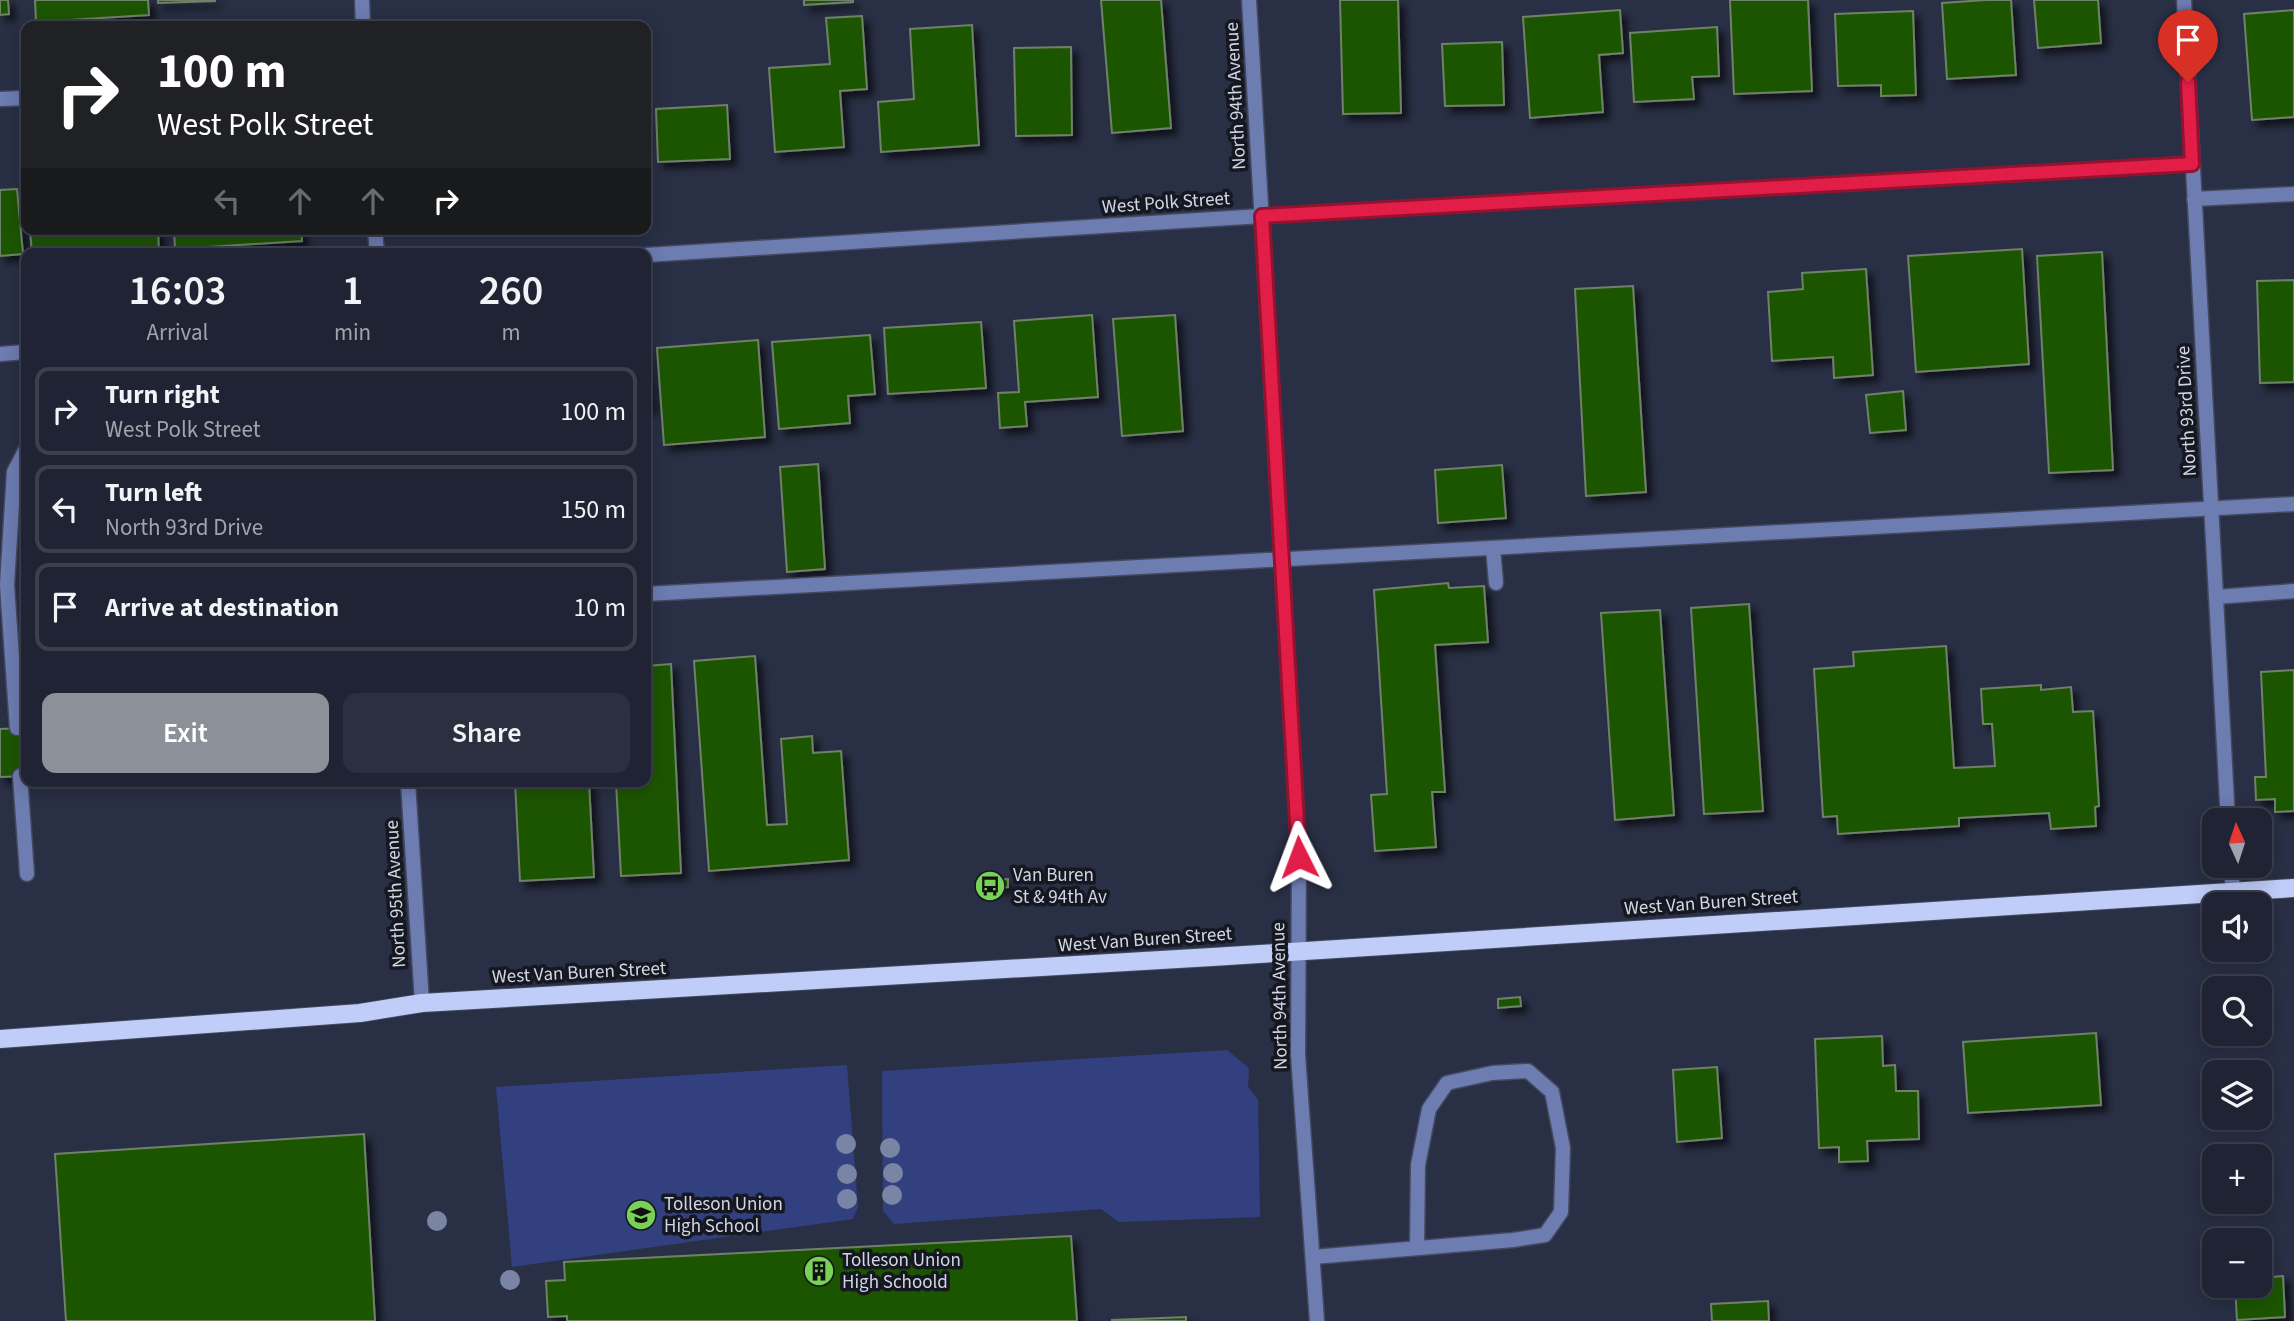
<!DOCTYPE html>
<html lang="en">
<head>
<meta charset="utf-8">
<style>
	body { margin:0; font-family:"Source Sans 3",sans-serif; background:#2c2f3f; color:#f1f3f6; height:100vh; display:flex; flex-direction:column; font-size:26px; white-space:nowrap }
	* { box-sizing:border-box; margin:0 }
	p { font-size:23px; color:#a1a4ac }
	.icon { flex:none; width:38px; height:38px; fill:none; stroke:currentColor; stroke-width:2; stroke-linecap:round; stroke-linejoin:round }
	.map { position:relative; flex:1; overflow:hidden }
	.sheet { position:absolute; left:21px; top:248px; width:630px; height:539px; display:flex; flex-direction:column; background:#1f2333; border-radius:14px; box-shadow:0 4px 18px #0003,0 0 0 2px #3c404e }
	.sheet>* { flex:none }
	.top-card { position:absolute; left:21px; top:21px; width:630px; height:214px; border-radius:14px; box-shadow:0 4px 18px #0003,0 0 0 2px #3c404e; background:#202124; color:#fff; overflow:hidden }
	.needle { width:46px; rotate:357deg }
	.buttons { position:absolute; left:2202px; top:808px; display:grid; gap:14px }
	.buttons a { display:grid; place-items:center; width:70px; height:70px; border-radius:14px; background:#1f2333; box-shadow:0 4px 18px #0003,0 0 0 2px #3c404e; font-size:35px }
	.pin { position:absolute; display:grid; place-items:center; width:60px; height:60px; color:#fff; margin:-72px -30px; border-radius:50% 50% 50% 0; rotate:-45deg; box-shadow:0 0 7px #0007 }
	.pin .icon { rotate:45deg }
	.me { position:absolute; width:77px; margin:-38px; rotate:357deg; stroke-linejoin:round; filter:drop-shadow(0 0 5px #0008) }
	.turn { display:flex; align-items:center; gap:24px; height:147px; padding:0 21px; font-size:32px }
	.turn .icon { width:91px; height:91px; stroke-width:2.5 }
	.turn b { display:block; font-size:49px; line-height:60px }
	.lanes { display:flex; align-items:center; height:66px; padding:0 21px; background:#0003; justify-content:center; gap:35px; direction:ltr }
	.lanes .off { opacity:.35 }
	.eta { display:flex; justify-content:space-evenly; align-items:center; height:119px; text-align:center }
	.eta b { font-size:42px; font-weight:600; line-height:49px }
	.primary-button { display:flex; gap:14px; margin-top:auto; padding:14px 21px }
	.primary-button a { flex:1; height:80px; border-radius:14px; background:#8c9099; color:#fff; font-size:28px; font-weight:600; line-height:80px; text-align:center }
	.primary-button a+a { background:#2c2f3f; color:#f1f3f6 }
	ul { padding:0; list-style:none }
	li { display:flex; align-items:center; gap:21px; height:88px; margin:0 14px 10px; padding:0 7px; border:4px solid #3c404e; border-radius:14px }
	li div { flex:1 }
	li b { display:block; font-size:26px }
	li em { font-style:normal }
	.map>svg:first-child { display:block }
	.green { fill:#324080 }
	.building { fill:#1e5400; stroke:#70816a; stroke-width:2; filter:url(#shadow) }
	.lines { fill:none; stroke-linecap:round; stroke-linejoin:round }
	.service-casing { stroke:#444a5e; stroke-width:17 }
	.minor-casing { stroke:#444a5e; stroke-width:17 }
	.primary-casing { stroke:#444a5e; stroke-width:20 }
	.service { stroke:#6d7cb1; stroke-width:14 }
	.minor { stroke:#6d7cb1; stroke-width:14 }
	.primary { stroke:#c0cdf8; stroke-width:18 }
	.tree { fill:#7a84a5 }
	.route-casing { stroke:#92132f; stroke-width:18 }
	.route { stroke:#e11d48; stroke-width:12 }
	.labels { text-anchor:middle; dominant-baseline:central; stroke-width:7; stroke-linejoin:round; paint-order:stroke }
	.street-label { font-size:19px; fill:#d2d6e4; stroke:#151821 }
	.poi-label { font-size:19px; fill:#d2d6e4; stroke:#151821; text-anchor:start }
</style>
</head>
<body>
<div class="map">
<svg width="2294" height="1321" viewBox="0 0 2294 1321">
	<defs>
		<filter id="shadow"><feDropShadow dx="6" dy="6" stdDeviation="3.5" flood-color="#0009"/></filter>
	</defs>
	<rect width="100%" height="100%" fill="#292f44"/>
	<!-- green -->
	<path class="green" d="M 1227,1050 L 1249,1068 L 1248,1087 L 1258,1100 L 1260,1217 L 1119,1222 L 1101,1209 L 894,1224 L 883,1211 L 882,1071 Z
		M 847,1065 L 858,1207 L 853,1219 L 512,1267 L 496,1087 Z"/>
	<!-- building -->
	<path class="building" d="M 0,0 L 8,0 L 9,14 L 0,15 Z
		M 35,0 L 148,0 L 149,15 L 36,22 Z
		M 158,0 L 215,0 L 215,1 L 158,3 Z
		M 804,0 L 853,0 L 853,2 L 804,5 Z
		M 1101,0 L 1161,0 L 1171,128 L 1112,133 Z
		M 1340,0 L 1398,0 L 1401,113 L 1343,114 Z
		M 1730,0 L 1808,0 L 1812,91 L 1734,94 Z
		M 1986,0 L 2011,0 L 2016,75 L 1947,79 L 1942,3 Z
		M 2034,0 L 2098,0 L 2101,43 L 2038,48 Z
		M 1620,10 L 1623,53 L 1599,55 L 1603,112 L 1530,118 L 1523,17 Z
		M 2294,10 L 2294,117 L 2252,120 L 2244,14 Z
		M 1913,11 L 1916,95 L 1881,96 L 1881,85 L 1838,86 L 1835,14 Z
		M 862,16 L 867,89 L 840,91 L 844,147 L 775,152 L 769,68 L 830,64 L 826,18 Z
		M 972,25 L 979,145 L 881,152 L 878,102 L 914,99 L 910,29 Z
		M 1717,27 L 1719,76 L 1692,77 L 1694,99 L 1634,102 L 1630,33 Z
		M 1502,42 L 1504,105 L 1445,106 L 1442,44 Z
		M 1071,47 L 1072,135 L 1016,136 L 1014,48 Z
		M 727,105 L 730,159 L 658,162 L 656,109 Z
		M 17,189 L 23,254 L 0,256 L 0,190 Z
		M 30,229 L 158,229 L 159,254 L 32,254 Z
		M 174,229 L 301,229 L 302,241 L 175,249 Z
		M 2022,249 L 2029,364 L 1916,372 L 1908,256 Z
		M 2102,252 L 2113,470 L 2049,473 L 2037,256 Z
		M 1866,269 L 1873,375 L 1834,378 L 1833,357 L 1772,361 L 1768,292 L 1803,289 L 1802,273 Z
		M 2294,280 L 2294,382 L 2260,383 L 2257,281 Z
		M 1633,286 L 1646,492 L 1586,496 L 1575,289 Z
		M 1092,315 L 1098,397 L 1025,402 L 1027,426 L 1000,428 L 998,393 L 1019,392 L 1014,321 Z
		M 1175,315 L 1183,431 L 1122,436 L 1113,319 Z
		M 981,322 L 986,388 L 888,394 L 884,328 Z
		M 870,335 L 875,394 L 848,396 L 850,423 L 779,429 L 772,342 Z
		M 758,340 L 765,437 L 664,445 L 657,348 Z
		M 646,344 L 651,408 L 646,408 Z
		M 1903,391 L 1906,430 L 1870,433 L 1866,395 Z
		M 818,464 L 825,569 L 787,572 L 780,467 Z
		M 1502,465 L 1506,518 L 1438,523 L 1435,470 Z
		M 1448,583 L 1449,588 L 1484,586 L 1488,642 L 1435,645 L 1445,792 L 1432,792 L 1436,847 L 1375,851 L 1371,795 L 1387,794 L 1374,590 Z
		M 1749,604 L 1763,811 L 1704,814 L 1691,608 Z
		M 1660,610 L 1674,815 L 1615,820 L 1601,613 Z
		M 1946,646 L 1954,768 L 1995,766 L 1992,724 L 1983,724 L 1981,689 L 2041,685 L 2041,690 L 2071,687 L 2073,712 L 2093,711 L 2099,806 L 2095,807 L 2096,826 L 2051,829 L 2049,813 L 1959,818 L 1959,826 L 1838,834 L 1837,816 L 1823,817 L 1814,669 L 1854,666 L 1853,652 Z
		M 755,656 L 767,825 L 787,824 L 781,739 L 812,736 L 813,753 L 841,751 L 849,860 L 709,871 L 694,661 Z
		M 671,664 L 681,873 L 621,876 L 616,782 L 646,782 L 646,666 Z
		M 2294,670 L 2294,811 L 2275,812 L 2275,799 L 2256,800 L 2255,777 L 2266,777 L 2261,672 Z
		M 26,728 L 26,776 L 0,777 L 0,729 Z
		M 515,782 L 589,782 L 594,877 L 520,881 Z
		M 1008,879 L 1008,887 L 984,889 L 984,881 Z
		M 1520,997 L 1521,1006 L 1498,1008 L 1498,999 Z
		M 2096,1033 L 2101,1105 L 1968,1113 L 1963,1042 Z
		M 1882,1036 L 1883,1066 L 1895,1065 L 1896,1091 L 1918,1091 L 1919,1139 L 1867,1141 L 1868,1161 L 1839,1162 L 1839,1147 L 1819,1148 L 1815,1039 Z
		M 1717,1067 L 1722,1138 L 1677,1142 L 1673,1070 Z
		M 364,1134 L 375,1321 L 66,1321 L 55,1154 Z
		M 1071,1236 L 1077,1321 L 567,1321 L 567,1316 L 548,1317 L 546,1281 L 565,1280 L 564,1262 Z
		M 2283,1276 L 2285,1317 L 2237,1320 L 2235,1286 L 2259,1286 L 2259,1278 Z
		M 1768,1301 L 1769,1321 L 1712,1321 L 1711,1304 Z
		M 1186,1317 L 1186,1321 L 1112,1321 L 1112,1320 Z"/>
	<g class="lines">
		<!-- service casing -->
		<g class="service-casing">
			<path id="service" d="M 0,354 L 26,352
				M 1493,548 L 1496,583
				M 646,594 L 2294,504
				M 2216,597 L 2294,591
				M 17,728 L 7,585 L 14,472 L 26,449
				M 20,776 L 27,874
				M 1313,1257 L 1513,1240 L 1545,1235 L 1561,1212 L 1563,1148 L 1552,1092 L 1528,1071 L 1492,1073 L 1447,1083 L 1429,1109 L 1418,1165 L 1417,1248"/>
		</g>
		<!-- minor casing -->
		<g class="minor-casing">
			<path id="minor" d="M 362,0 L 363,26
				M 1249,0 L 1299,857 L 1298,1055 L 1317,1321
				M 2184,0 L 2228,821
				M 0,99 L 26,98
				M 2194,199 L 2294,194
				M 375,229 L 377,254
				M 646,255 L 1262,216 L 2192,164
				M 408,782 L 422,1003
				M 2231,866 L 2233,891"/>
		</g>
		<!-- primary casing -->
		<g class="primary-casing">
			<path id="primary" d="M 0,1039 L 360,1013 L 422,1003 L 1212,957 L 2294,888"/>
		</g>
		<!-- service -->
		<use href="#service" class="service"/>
		<!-- minor -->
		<use href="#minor" class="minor"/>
		<!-- primary -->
		<use href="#primary" class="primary"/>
	</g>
	<!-- trees -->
	<g class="tree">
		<circle cx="846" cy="1144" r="10"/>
		<circle cx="890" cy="1148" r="10"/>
		<circle cx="893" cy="1173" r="10"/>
		<circle cx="847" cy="1174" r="10"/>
		<circle cx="892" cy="1195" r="10"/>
		<circle cx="847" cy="1199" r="10"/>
		<circle cx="437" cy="1221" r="10"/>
		<circle cx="510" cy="1280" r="10"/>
	</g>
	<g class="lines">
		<!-- route casing -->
		<g class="route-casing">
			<path id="route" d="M 1299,857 L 1262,216 L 2192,164 L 2188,82"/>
		</g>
		<!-- route -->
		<use href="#route" class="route"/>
	</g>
	<!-- icons -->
	<defs>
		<g id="bus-disc" transform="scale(1.575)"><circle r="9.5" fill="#79d157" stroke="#151821"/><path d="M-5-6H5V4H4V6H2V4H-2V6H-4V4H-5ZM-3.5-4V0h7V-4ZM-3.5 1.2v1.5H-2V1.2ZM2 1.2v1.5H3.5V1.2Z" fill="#111"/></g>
		<g id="school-disc" transform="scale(1.575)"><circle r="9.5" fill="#79d157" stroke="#151821"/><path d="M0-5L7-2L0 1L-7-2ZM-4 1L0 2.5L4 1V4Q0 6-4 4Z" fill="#111"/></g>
		<g id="building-disc" transform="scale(1.575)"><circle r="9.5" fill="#79d157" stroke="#151821"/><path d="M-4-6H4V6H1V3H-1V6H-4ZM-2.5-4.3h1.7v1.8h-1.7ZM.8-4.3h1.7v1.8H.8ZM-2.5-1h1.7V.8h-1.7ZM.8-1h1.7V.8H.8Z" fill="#111"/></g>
	</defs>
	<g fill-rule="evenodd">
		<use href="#bus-disc" x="990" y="886"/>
		<use href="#school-disc" x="641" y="1215"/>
		<use href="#building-disc" x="819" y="1271"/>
	</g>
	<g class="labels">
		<!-- street labels -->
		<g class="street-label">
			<text transform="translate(1236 96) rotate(-93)">North 94th Avenue</text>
			<text transform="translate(1166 203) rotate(-4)">West Polk Street</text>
			<text transform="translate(2187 411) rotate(-93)">North 93rd Drive</text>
			<text transform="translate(396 894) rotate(-93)">North 95th Avenue</text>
			<text transform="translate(1711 903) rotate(-4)">West Van Buren Street</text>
			<text transform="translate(1145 940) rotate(-4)">West Van Buren Street</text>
			<text transform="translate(579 973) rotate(-3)">West Van Buren Street</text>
			<text transform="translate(1280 996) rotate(-91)">North 94th Avenue</text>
		</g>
		<!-- poi labels -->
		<g class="poi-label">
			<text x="1013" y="875">Van Buren<tspan x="1013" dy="22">St &amp; 94th Av</tspan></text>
			<text x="664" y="1204">Tolleson Union<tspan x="664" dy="22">High School</tspan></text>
			<text x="842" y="1260">Tolleson Union<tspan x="842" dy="22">High Schoold</tspan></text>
		</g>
	</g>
</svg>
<div class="buttons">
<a><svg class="needle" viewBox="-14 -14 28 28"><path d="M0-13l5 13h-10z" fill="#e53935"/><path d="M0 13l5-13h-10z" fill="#a1a4ac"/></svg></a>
<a><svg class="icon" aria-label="sound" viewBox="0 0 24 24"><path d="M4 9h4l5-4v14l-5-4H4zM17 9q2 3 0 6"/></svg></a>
<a><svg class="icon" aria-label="search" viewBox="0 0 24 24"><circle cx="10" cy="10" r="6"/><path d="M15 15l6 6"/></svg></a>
<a><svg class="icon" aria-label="layers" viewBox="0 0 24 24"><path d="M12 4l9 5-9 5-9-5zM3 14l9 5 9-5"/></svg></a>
<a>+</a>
<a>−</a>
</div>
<div class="pin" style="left:2188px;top:82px;background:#d93025"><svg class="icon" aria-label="arrive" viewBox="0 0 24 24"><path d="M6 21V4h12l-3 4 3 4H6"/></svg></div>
<svg class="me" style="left:1299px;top:857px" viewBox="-20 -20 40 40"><path d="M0-17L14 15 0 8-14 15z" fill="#e11d48" stroke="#fff" stroke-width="4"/></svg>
<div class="top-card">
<div class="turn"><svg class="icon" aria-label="right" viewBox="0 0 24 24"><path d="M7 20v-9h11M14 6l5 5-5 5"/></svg><div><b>100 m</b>West Polk Street</div></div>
<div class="lanes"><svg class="icon off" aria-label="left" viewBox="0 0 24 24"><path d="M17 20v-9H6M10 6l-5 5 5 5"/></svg><svg class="icon off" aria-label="ahead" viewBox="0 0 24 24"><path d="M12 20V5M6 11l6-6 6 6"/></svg><svg class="icon off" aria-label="ahead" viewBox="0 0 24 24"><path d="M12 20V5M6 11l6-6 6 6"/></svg><svg class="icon" aria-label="right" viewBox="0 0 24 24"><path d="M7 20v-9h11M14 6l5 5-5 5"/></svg></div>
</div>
<section class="sheet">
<div class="eta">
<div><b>16:03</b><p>Arrival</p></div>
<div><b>1</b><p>min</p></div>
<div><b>260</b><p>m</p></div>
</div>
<ul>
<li><svg class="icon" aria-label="right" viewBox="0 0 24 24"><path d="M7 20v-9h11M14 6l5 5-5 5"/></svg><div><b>Turn right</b><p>West Polk Street</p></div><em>100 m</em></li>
<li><svg class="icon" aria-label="left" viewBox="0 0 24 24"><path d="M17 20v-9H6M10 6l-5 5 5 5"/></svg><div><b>Turn left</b><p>North 93rd Drive</p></div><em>150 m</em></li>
<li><svg class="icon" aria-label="arrive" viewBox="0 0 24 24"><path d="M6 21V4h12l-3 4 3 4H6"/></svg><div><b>Arrive at destination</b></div><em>10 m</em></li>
</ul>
<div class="primary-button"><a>Exit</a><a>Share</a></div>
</section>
</div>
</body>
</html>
